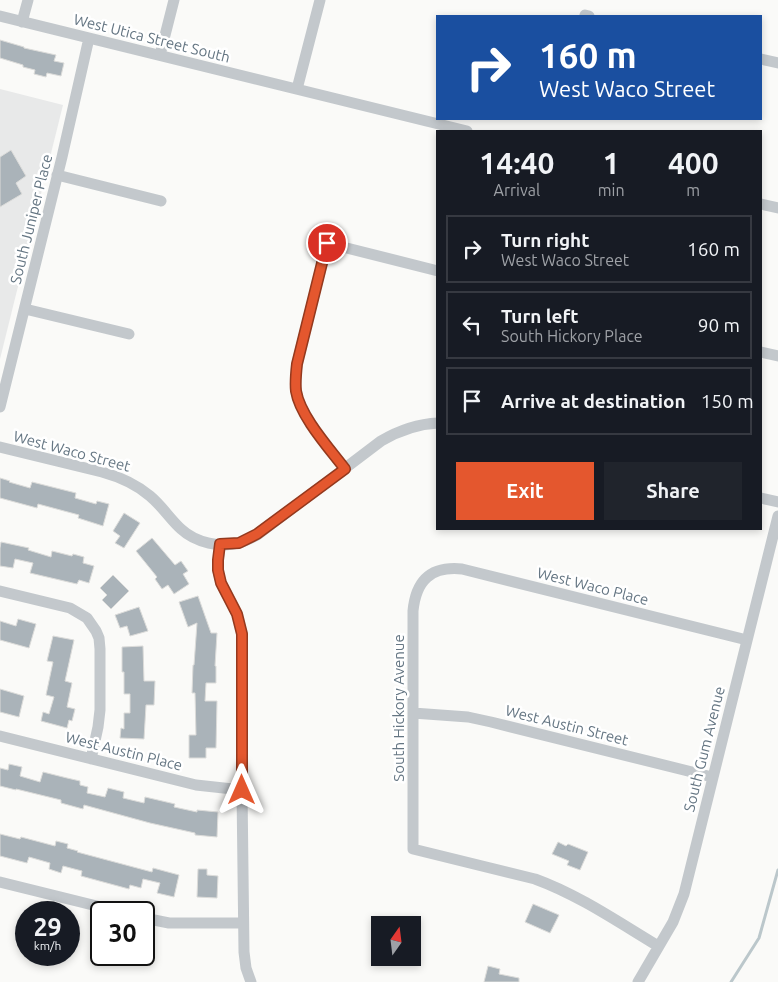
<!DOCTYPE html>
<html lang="en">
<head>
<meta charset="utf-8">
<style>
	body { margin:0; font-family:Ubuntu,sans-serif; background:#20242c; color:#f1f3f6; height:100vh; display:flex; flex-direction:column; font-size:19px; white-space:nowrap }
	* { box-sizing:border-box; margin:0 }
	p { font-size:16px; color:#9ea1a6 }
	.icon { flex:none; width:28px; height:28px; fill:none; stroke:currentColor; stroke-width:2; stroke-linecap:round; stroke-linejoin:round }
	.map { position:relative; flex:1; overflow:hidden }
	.sheet { position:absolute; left:436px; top:130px; width:326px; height:400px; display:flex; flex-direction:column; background:#171b24; border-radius:0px; box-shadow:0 2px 8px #0003 }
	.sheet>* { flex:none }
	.banner { position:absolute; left:436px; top:15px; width:326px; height:105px; border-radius:0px; box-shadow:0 2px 8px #0003; background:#1a4fa0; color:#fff; overflow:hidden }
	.needle { width:32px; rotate:14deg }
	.fabs { position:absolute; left:371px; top:916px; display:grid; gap:10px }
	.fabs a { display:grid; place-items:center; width:50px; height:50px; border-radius:0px; background:#171b24; box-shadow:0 2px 8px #0003; font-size:25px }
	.speed { position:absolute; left:15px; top:901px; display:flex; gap:10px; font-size:25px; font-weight:700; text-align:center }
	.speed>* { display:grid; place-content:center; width:65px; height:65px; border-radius:50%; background:#171b24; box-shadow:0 2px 8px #0003; line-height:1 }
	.speed small { font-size:12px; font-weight:400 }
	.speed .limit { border:2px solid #111; border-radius:8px; background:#fff; color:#111 }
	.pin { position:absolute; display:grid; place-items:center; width:42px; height:42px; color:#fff; margin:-21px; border:2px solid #fff; border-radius:50%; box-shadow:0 1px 5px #0007 }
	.me { position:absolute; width:55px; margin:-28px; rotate:0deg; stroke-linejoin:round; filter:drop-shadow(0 0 4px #0008) }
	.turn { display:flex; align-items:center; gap:18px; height:105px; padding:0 20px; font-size:22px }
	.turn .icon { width:65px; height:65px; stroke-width:2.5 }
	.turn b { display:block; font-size:35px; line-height:42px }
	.eta { display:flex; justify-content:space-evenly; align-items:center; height:85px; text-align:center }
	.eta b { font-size:30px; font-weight:700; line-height:35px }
	.action { display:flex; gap:10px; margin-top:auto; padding:10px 20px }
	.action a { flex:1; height:58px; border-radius:0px; background:#e4572e; color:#fff; font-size:20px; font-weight:700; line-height:58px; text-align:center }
	.action a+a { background:#20242c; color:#f1f3f6 }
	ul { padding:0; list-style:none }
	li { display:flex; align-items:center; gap:15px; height:68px; margin:0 10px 8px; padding:0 10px; border:2px solid #363941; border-radius:0px }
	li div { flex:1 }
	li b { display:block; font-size:19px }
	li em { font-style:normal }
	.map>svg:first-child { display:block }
	.built { fill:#e8e9e9 }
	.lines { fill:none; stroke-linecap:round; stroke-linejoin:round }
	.stream { stroke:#bbc7cb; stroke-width:3 }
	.building { fill:#aab3b9; stroke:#dcdcda }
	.street { stroke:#c3c8cc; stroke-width:11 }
	.route-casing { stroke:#94391e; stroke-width:12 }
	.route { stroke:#e4572e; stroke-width:9 }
	.labels { text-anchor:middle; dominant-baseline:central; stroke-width:5; stroke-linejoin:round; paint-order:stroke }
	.street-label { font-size:15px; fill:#657683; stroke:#fff }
</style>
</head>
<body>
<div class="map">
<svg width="778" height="982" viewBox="0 0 778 982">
	<rect width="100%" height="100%" fill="#fafaf8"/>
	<!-- built -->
	<path class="built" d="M 0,89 L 63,105 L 0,359 Z"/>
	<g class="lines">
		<!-- stream -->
		<path class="stream" d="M 731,982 L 759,938 L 778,870"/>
	</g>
	<!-- building -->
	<path class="building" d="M 0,40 L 24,47 L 24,48 L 56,55 L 54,61 L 64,63 L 61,76 L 47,73 L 46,77 L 34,74 L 35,70 L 23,67 L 23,65 L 0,58 Z
		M 11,150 L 26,176 L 16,183 L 22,194 L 0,207 L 0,157 Z
		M 0,478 L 10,481 L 9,482 L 30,488 L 32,482 L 76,493 L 75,498 L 96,504 L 97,501 L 109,504 L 103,526 L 78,518 L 79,515 L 38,504 L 37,508 L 0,498 Z
		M 124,513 L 140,523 L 124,548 L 115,543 L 120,536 L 113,531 Z
		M 152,538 L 175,565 L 181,561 L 188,571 L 183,574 L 189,584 L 174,594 L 168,585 L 162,589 L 155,579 L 157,577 L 136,551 Z
		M 1,542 L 29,548 L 28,550 L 51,557 L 52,551 L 72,556 L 73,554 L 84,557 L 83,563 L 94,566 L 89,583 L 79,580 L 77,584 L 30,573 L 33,563 L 15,559 L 13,568 L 0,566 L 0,548 Z
		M 113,575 L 129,591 L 111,609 L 102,600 L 107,595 L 100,588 Z
		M 198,596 L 211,633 L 217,633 L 215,666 L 216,666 L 216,683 L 206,683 L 205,701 L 217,701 L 216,748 L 206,748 L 206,758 L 189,758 L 189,735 L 196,735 L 195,693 L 192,693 L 193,665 L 194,665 L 197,623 L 188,627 L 179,602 Z
		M 139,607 L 148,631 L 130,636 L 127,626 L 120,628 L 115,615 Z
		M 18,619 L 36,624 L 29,648 L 0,640 L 0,621 L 16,626 Z
		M 53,636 L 74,640 L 65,681 L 72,683 L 67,707 L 75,709 L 72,721 L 69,720 L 67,728 L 41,721 L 43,712 L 49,714 L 54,697 L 46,695 L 53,662 L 47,661 Z
		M 143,646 L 144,681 L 155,681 L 154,705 L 146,705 L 144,739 L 120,738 L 121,728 L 124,729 L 124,713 L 130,713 L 130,694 L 124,694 L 124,672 L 122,672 L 122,647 Z
		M 0,689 L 24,696 L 19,717 L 0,712 Z
		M 9,764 L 22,767 L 20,776 L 40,782 L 43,772 L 67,778 L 80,781 L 80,785 L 88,787 L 87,793 L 105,797 L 108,788 L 124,792 L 123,798 L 144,803 L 145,797 L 175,804 L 174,807 L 197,812 L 197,810 L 218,812 L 217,837 L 195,835 L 195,833 L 150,823 L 84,805 L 83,809 L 61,803 L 61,800 L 16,789 L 16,790 L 0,786 L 0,768 L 8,770 Z
		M 0,834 L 20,839 L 21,837 L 55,846 L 56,841 L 68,844 L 67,848 L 78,851 L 77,852 L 152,872 L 153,868 L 179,875 L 174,897 L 157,893 L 160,883 L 143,879 L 141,888 L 130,885 L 129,889 L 81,876 L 82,871 L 63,866 L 61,873 L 49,869 L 50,863 L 29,857 L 27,863 L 0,856 Z
		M 558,842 L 566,846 L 568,844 L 588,852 L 580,870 L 567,865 L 569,861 L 552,854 Z
		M 198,869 L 207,869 L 207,875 L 218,876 L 217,898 L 197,897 Z
		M 533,904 L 559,915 L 550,933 L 525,922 Z
		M 488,966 L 500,969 L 499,974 L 519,978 L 519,982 L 484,982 Z"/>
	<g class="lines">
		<!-- street -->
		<path class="street" d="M 585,15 L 589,16
			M 0,16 L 467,131
			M 22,22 L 28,0
			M 160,55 L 174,0
			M 761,59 L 778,63
			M 297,89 L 320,0
			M 57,175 L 161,201
			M 761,204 L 778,208
			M 25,309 L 129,334
			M 761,352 L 778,356
			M 0,407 L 62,157 L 89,38
			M 0,447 L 102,472 C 120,477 136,484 150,496 C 162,506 170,519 181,529 C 196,543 221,548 239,543 C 246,541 251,538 257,535 L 381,441 C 398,431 417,424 438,423
			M 345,469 C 329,448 300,416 296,391 C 295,382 296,373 297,364 L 327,243 L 438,271
			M 761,498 L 778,502
			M 220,545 L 218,561 L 218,571 L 221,583 L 237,614 L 242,634 L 242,790 L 244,952 L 246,968 L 251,982
			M 0,591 L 70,608 L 87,618 L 96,631 L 99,638 L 100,649 L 100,710 L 98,727 L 91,759
			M 413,713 L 468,717 L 491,722 L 712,777
			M 0,736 L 196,785 L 242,790
			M 0,882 L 121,912
			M 144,918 L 169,923 L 243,923
			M 658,946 C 618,922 579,895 535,879 L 413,849 L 413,611 C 416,580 431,566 462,569 L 747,640
			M 638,982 L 673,922 L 684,894 L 778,516"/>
	</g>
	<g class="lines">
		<!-- route casing -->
		<g class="route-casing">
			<path id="route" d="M 242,790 L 242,634 L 237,614 L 221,583 L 218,570 L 218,560 L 220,544 L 239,543 L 257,534 L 345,469 C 329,448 300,416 296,391 C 295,382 296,373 297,364 L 327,243"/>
		</g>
		<!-- route -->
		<use href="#route" class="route"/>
	</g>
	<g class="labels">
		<!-- street labels -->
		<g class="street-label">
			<text transform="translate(152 38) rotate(14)">West Utica Street South</text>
			<text transform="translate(31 219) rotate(-76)">South Juniper Place</text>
			<text transform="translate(72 451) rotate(15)">West Waco Street</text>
			<text transform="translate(593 586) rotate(14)">West Waco Place</text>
			<text transform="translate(398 708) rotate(-90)">South Hickory Avenue</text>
			<text transform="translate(567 725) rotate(14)">West Austin Street</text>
			<text transform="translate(704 749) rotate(-76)">South Gum Avenue</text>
			<text transform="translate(124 751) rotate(14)">West Austin Place</text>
		</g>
	</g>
</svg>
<div class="fabs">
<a><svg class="needle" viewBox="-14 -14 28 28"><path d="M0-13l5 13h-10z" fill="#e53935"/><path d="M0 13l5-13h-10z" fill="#9ea1a6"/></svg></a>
</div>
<div class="speed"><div>29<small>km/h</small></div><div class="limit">30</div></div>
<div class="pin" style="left:327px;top:243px;background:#d93025"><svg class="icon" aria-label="arrive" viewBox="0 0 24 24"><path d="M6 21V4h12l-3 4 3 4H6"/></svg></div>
<svg class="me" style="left:242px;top:790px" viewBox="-20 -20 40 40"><path d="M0-17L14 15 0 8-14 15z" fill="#e4572e" stroke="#fff" stroke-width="4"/></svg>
<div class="banner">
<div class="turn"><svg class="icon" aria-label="right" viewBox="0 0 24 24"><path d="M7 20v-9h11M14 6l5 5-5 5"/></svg><div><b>160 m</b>West Waco Street</div></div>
</div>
<section class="sheet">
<div class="eta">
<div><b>14:40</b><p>Arrival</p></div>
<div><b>1</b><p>min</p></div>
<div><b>400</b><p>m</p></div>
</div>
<ul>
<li><svg class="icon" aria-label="right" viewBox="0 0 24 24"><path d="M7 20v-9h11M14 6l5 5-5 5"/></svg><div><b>Turn right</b><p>West Waco Street</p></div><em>160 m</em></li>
<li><svg class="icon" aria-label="left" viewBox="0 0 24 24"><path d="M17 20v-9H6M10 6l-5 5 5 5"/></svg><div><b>Turn left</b><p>South Hickory Place</p></div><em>90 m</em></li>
<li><svg class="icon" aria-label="arrive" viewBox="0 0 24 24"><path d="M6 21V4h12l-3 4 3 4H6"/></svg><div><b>Arrive at destination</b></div><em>150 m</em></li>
</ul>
<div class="action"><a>Exit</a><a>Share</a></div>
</section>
</div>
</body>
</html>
